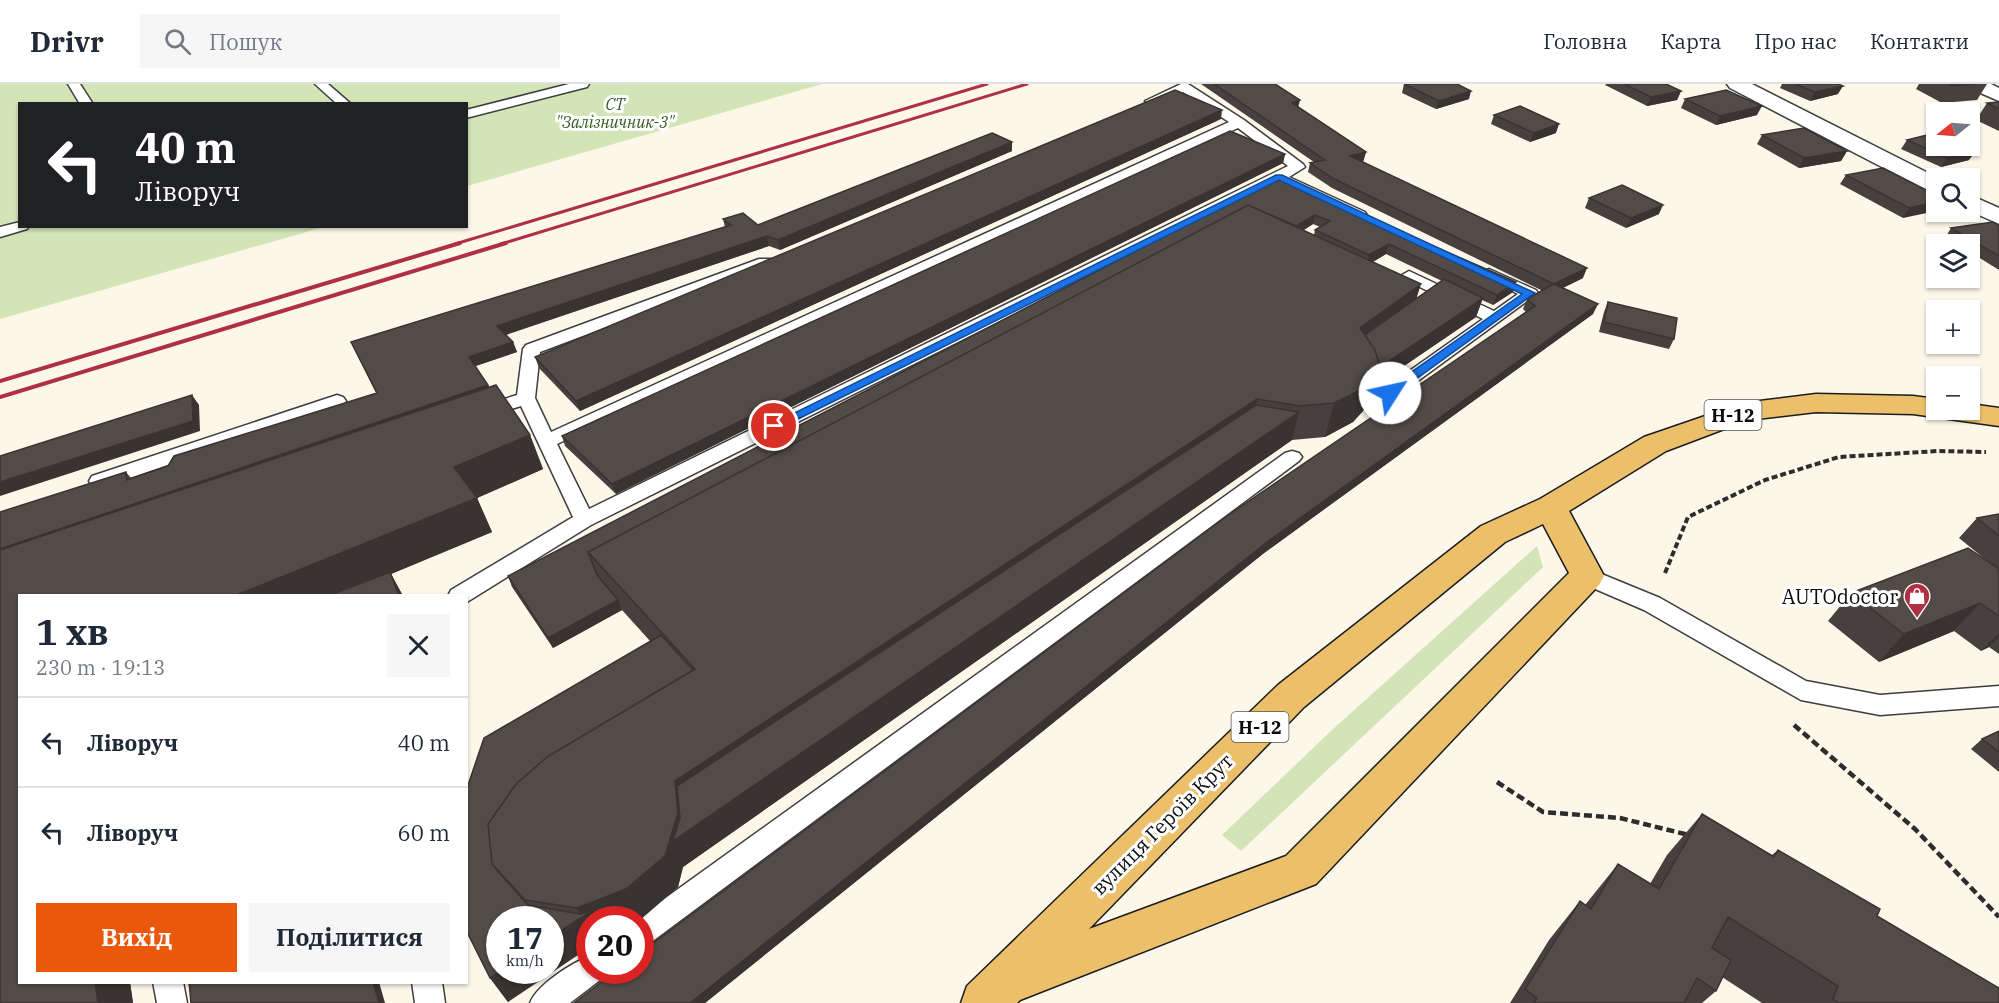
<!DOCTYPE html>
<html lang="uk">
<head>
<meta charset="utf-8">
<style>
	body { margin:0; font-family:"IBM Plex Serif",serif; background:#f6f6f7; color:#1f2937; height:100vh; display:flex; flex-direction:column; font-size:22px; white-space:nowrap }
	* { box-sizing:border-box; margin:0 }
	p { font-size:20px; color:#747a83 }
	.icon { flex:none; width:33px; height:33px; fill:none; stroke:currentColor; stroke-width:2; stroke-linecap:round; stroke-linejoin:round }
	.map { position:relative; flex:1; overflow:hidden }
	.side { position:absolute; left:18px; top:510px; width:450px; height:390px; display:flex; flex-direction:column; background:#fff; border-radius:0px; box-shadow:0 2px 4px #0004 }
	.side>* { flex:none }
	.banner { position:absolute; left:18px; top:18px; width:450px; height:126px; border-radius:0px; box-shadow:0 2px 4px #0004; background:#202124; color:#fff; overflow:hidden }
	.needle { width:39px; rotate:253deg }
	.controls { position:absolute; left:1926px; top:18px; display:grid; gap:12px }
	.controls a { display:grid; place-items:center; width:54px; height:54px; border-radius:0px; background:#fff; box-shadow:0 2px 4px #0004; font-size:30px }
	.speed { position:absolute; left:486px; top:822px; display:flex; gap:12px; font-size:30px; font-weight:700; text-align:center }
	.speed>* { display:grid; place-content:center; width:78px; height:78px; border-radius:50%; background:#fff; box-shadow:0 2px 4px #0004; line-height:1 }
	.speed small { font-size:15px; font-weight:400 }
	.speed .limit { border:9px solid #d22; background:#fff; color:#111 }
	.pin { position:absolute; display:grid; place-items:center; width:51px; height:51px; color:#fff; margin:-26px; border:3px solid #fff; border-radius:50%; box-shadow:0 2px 6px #0007 }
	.me { position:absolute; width:66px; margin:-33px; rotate:55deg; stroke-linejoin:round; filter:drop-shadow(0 0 4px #0008) }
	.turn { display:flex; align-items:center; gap:21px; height:126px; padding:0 18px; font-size:27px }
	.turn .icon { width:78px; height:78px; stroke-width:2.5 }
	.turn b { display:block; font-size:42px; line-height:51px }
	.round { display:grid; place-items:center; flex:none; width:63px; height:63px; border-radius:0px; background:#f6f6f7 }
	.head { display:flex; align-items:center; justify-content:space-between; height:102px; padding:0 18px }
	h1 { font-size:36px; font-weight:700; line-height:45px }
	.button { display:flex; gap:12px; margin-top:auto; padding:12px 18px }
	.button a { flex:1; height:69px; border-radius:0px; background:#ea580c; color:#fff; font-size:24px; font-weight:700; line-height:69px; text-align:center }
	.button a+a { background:#f6f6f7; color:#1f2937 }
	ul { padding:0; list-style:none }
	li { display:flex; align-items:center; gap:18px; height:90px; padding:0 18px; border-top:2px solid #e0e1e3 }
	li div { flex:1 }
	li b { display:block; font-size:22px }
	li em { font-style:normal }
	header { display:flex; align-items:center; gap:36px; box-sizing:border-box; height:84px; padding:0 30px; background:#fff; border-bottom:2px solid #e0e1e3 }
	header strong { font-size:28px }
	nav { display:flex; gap:33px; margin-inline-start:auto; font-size:21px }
	.search { width:420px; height:54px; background:#f6f6f7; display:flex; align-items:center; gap:15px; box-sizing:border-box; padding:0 21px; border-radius:0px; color:#747a83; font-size:22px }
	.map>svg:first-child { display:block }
	.green { fill:#d3e4b7 }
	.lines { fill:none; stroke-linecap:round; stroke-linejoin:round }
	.service-casing { stroke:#3e3e3e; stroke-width:3 }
	.minor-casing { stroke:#3e3e3e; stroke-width:3 }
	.primary-casing { stroke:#1c1c1c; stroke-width:3 }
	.path-far1 { stroke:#2d2d2d; stroke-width:4; stroke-dasharray:6 3; stroke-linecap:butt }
	.path { stroke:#2d2d2d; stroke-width:4.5; stroke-dasharray:8 4; stroke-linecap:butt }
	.service { fill:#fff; fill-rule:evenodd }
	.minor { fill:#fff; fill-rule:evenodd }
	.primary { fill:#ecc06b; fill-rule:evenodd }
	.rail-far1 { stroke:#ae3042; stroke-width:3 }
	.rail { stroke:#ae3042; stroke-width:4 }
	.wall { fill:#47403e; fill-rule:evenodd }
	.shaded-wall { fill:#393432 }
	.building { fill:#524b48; stroke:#393432; stroke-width:1.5 }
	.route { fill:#1a73e8; stroke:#114b97; stroke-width:1.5 }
	.labels { text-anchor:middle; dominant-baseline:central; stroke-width:6; stroke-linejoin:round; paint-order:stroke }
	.far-park-label { font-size:16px; font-style:italic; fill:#335c22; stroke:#fff }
	.shield { fill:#fff; stroke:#545454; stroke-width:1.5 }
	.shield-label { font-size:18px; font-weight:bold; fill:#0b0b0b }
	.poi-label { font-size:20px; fill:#0b0b0b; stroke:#fff; text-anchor:end }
	.street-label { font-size:20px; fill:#0b0b0b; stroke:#fff }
</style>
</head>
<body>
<header>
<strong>Drivr</strong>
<div class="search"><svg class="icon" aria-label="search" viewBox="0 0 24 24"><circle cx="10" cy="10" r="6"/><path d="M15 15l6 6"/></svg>Пошук</div>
<nav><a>Головна</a><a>Карта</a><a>Про нас</a><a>Контакти</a></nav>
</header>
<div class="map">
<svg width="1999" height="919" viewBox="0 0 1999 919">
	<rect width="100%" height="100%" fill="#fdf7ea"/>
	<!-- green -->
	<path class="green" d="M 0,0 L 822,0 L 467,102 L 466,20 L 20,20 L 20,142 L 324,143 L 0,235 Z
		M 1537,462 L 1543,483 L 1241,767 L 1222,751 L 1332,646 Z"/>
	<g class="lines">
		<!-- service casing -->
		<g class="service-casing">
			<path id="service" d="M 68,0 L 80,0 L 93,20 L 80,20 Z
				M 315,0 L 328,0 L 351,20 L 337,20 Z
				M 569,0 L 589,0 L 587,3 L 466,34 L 466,26 Z
				M 1181,0 L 1188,0 L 1244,36 L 1303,80 L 1305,83 L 1289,93 L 1365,128 L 1367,131 L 1365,134 L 1355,134 L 1279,98 L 591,441 L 467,518 L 466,512 L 448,512 L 451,506 L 573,433 L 521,322 L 483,334 L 476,332 L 474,328 L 476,324 L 517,311 L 523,265 L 526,261 L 759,175 L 771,175 L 773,178 L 771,181 L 540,268 L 535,314 L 551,348 L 1229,38 L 1183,8 L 1151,21 L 1145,17 ZM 1238,44 L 1288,82 L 589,425 L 557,360 Z
				M 20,138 L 20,142 L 29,142 L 27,145 L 0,153 L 0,143 Z
				M 1489,185 L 1536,206 L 1538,209 L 1396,313 L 1384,313 L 1381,309 L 1384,305 L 1483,235 L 1410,198 L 1387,211 L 1376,204 L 1378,201 L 1386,200 L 1409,187 L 1494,227 L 1518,210 L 1483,193 L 1481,190 Z
				M 337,311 L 343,313 L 346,317 L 343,321 L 106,402 L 99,404 L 92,402 L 89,397 L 92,392 Z
				M 1292,367 L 1299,369 L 1302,373 L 1299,377 L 650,859 L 640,862 L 640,836 L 635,836 L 1285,369 Z
				M 1587,484 L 1660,514 L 1806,597 L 1880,611 L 1999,602 L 1999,622 L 1880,631 L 1801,616 L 1644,526 L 1579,498 L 1576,492 L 1579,486 Z
				M 590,872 L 590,886 L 604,886 L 600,896 L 570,919 L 530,919 C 537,901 571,879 590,872 Z
				M 153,898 L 183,898 L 187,919 L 157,919 Z
				M 412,898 L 442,898 L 445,919 L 415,919 Z"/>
		</g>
		<!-- minor casing -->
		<g class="minor-casing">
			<path id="minor" d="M 1727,0 L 1752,0 L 1938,94 L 1936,94 L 1936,109 L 1928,107 L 1730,4 Z
				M 1966,0 L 1991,0 L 1999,4 L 1999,17 L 1969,4 Z
				M 1970,111 L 1999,124 L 1999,140 L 1970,127 Z"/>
		</g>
		<!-- primary casing -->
		<g class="primary-casing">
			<path id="primary" d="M 1816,310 L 1913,312 L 1936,315 L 1936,326 L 1970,326 L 1970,320 L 1999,324 L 1999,342 L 1913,330 L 1816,328 L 1748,336 L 1666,367 L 1569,427 L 1604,492 L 1599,501 L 1316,800 L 1020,916 L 1017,919 L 961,919 L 967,902 L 1278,601 L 1481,442 L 1540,415 L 1644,353 L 1743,319 ZM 1543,440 L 1569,489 L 1286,772 L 1089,845 L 1304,623 L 1505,458 Z"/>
		</g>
		<!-- path-far1 -->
		<path class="path-far1" d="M 1665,489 L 1688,433 L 1765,396 L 1839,373 L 1938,367 L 1986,368"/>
		<!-- path -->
		<path class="path" d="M 1794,641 L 1915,745 L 1999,833
			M 1497,698 L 1543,728 L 1620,734 L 1689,751"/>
		<!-- service -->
		<use href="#service" class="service"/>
		<!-- minor -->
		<use href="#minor" class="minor"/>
		<!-- primary -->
		<use href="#primary" class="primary"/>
		<!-- rail-far1 -->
		<path class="rail-far1" d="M 455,160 L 987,0
			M 501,160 L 1027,0"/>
		<!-- rail -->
		<path class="rail" d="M 0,297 L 460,159
			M 0,313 L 506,159"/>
	</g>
	<!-- wall -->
	<path class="wall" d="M 1201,0 L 1275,0 L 1298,23 L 1366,68 L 1363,78 L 1362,78 L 1583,194 L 1563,204 L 1593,230 L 1264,469 L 705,919 L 574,919 L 1526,228 L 1523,225 L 1527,215 L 1543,207 L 1332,104 L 1308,88 L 1310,79 L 1314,78 Z
		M 1404,0 L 1469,15 L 1436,25 L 1402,9 Z
		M 1606,0 L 1666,0 L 1681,7 L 1677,16 L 1647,22 L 1605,1 Z
		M 1782,0 L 1838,0 L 1838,10 L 1810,17 L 1780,4 Z
		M 1919,0 L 1987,0 L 1977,16 L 1942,19 L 1916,5 Z
		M 1685,15 L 1757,31 L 1716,41 L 1681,24 Z
		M 1999,18 L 1999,47 L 1976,36 L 1987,19 Z
		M 1494,31 L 1556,49 L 1530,58 L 1491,40 Z
		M 1221,35 L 580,327 L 539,284 L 535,273 Z
		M 992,49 L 1012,58 L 1012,67 L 780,166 L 769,162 L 506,251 L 513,258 L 517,268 L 475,282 L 489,303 L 496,301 L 530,351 L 543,385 L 477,414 L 492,448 L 391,490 L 403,512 L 20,512 L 20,898 L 130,898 L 133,919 L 0,919 L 0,428 L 126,388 L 131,394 L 168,382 L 174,372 L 376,309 L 351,258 L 725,143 L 723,135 L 743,129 L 758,141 Z
		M 1762,51 L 1847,67 L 1841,77 L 1799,84 L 1757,60 Z
		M 1907,56 L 1969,76 L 1941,83 L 1901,65 Z
		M 1285,70 L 1283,79 L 616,410 L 565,362 L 562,352 Z
		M 1846,91 L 1936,111 L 1903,134 L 1840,100 Z
		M 1277,94 L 1516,198 L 1513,208 L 1493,221 L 1482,216 L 1476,233 L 1376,301 L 1371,318 L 1353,338 L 1325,353 L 1292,356 L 683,783 L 678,803 L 641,835 L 590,836 L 508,918 L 490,894 L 466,707 L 650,557 L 622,526 L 553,564 L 512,503 L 508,492 ZM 1313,140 L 1320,143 L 1315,146 L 1314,151 L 1304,146 ZM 1386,170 L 1442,197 L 1417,214 L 1373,178 Z
		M 1589,114 L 1659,130 L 1626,144 L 1585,124 Z
		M 1999,141 L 1999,186 L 1970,168 L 1970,160 L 1957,160 L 1945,154 L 1951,144 Z
		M 1608,218 L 1674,255 L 1669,265 L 1599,248 L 1604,228 Z
		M 1999,430 L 1999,570 L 1989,563 L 1981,567 L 1954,547 L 1879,578 L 1828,537 L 1851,509 L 1986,476 L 1959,454 L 1977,434 Z
		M 1999,647 L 1999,688 L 1971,665 L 1982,655 Z
		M 1702,730 L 1772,771 L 1778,766 L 1877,832 L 1999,919 L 1762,919 L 1722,893 L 1716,907 L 1702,919 L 1510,919 L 1549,856 L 1580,817 L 1585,821 L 1618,780 L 1650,800 L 1667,771 Z"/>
	<!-- shaded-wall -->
	<path class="shaded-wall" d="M 1843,2 L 1838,10 L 1810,17 L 1815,8 Z
		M 1471,7 L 1469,15 L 1436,25 L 1439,17 Z
		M 1681,7 L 1677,16 L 1647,22 L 1651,13 Z
		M 1300,16 L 1298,24 L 1292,19 Z
		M 1762,22 L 1757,31 L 1716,41 L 1720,32 Z
		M 1222,26 L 1221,35 L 580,327 L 576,317 Z
		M 1559,40 L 1556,49 L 1530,58 L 1534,49 Z
		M 1012,58 L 1012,67 L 780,166 L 778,156 Z
		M 1847,67 L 1841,77 L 1799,84 L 1804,74 Z
		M 1976,67 L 1969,76 L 1941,83 L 1947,74 Z
		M 1366,68 L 1363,78 L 1348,82 L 1350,72 Z
		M 1285,70 L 1283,79 L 616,410 L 612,400 Z
		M 1936,118 L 1936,127 L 1903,134 L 1909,124 Z
		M 1663,121 L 1659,130 L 1626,144 L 1631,134 Z
		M 1315,131 L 1313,140 L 1271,166 L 1273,156 Z
		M 767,152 L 769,162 L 501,252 L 497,242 Z
		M 1389,160 L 1386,170 L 1367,181 L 1369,171 Z
		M 1587,184 L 1583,194 L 1550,210 L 1554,200 Z
		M 1516,198 L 1513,208 L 1493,221 L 1497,211 Z
		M 1421,200 L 1411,232 L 1363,267 L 1360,244 Z
		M 1483,214 L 1476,233 L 1376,301 L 1371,318 L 1353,338 L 1325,353 L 1334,319 L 1374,287 Z
		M 1598,220 L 1593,230 L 1264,469 L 705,919 L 690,919 L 1267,458 Z
		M 513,258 L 517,268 L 473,283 L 469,273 Z
		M 488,301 L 493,312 L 0,465 Z
		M 192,311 L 199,321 L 200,347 L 0,412 L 0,398 Z
		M 1257,315 L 1251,348 L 1299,328 L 1292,356 L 683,783 L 678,803 L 641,835 L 590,836 L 590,863 L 508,918 L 490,894 L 502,886 L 550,886 L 550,854 L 582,833 L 577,824 L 675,697 Z
		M 530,351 L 543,385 L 477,414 L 492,448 L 391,490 L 403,512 L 234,512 L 454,383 Z
		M 618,516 L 622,526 L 553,564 L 548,554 Z
		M 1980,519 L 1954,547 L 1879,578 L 1904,550 Z
		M 1999,549 L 1999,553 L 1989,563 L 1981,567 Z
		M 95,898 L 130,898 L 133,919 L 98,919 Z
		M 373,898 L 379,898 L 385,919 L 379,919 Z"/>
	<!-- building -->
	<path class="building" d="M 1214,0 L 1275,0 L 1300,16 L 1292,19 L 1366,68 L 1350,72 L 1587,184 L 1554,200 L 1598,220 L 1267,458 L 690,919 L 574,919 L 617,886 L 640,886 L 640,869 L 1227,432 L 1535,222 L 1527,215 L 1554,200 L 1334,95 L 1310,79 L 1325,76 Z
		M 1404,0 L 1457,0 L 1471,7 L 1439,17 Z
		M 1624,0 L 1666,0 L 1681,7 L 1651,13 Z
		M 1795,0 L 1838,0 L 1843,2 L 1815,8 Z
		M 1949,0 L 1975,0 L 1952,2 Z
		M 1175,6 L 1222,26 L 576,317 L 535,273 Z
		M 1726,6 L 1762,22 L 1720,32 L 1685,15 Z
		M 1999,18 L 1999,25 L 1987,19 Z
		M 1520,22 L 1559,40 L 1534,49 L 1494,31 Z
		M 1804,44 L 1847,67 L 1804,74 L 1762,51 Z
		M 1230,47 L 1285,70 L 612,400 L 562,352 Z
		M 992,49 L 1012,58 L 778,156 L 767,152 L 497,242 L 513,258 L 469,273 L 488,301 L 0,465 L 0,428 L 126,388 L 127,396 L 168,382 L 174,372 L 377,309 L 351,258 L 731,141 L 723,135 L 743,129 L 758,141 Z
		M 1935,49 L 1936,50 L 1936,62 L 1963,62 L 1976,67 L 1947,74 L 1907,56 Z
		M 1883,84 L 1936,111 L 1936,118 L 1909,124 L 1846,91 Z
		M 1277,94 L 1516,198 L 1497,211 L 1389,160 L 1369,171 L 1315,146 L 1330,137 L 1315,131 L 1296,142 L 1248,121 L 588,468 L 597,491 L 618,516 L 548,554 L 508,492 Z
		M 1622,101 L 1663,121 L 1631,134 L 1589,114 Z
		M 1248,121 L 1421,200 L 1360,244 L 1375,266 L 1381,285 L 1363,305 L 1334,319 L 1300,322 L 1257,315 L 675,697 L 678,729 L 665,772 L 626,805 L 577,824 L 525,816 L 492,780 L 488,740 L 516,700 L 547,673 L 695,585 L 588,468 Z
		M 1993,138 L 1999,141 L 1999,172 L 1951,144 Z
		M 1444,195 L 1483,214 L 1380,283 L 1375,266 L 1365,251 Z
		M 1608,218 L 1677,234 L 1674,255 L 1604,238 Z
		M 496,301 L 530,351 L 454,383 L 477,414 L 234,512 L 20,512 L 20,898 L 95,898 L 98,919 L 0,919 L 0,466 Z
		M 192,311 L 193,337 L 0,398 L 0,372 Z
		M 1256,321 L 1299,328 L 673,757 L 680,734 L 677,702 Z
		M 1999,430 L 1999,452 L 1977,434 Z
		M 1968,464 L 1999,485 L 1999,532 L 1980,519 L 1904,550 L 1851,509 Z
		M 390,488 L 399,512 L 328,512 Z
		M 661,551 L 693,586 L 547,673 L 516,700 L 488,740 L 492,780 L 496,785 L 528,821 L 580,830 L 593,826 L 550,854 L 550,836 L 500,836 L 500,886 L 502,886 L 490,894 L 466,846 L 466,707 L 484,654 Z
		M 1999,647 L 1999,668 L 1982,655 Z
		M 1702,730 L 1774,773 L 1778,766 L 1880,825 L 1877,832 L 1999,904 L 1999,919 L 1839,919 L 1833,915 L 1838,902 L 1728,833 L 1712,864 L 1731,876 L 1716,907 L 1697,894 L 1684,919 L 1534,919 L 1537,914 L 1525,905 L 1580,817 L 1591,825 L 1618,780 L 1659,805 Z
		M 189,898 L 373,898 L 379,919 L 191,919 Z"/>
	<!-- route -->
	<path class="route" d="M 1276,91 L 1282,91 L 1535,209 L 1394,311 L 1386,311 L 1386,306 L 1522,210 L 1279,96 L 778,345 L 774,346 L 768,342 Z"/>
	<!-- icons -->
	<defs>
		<g id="shop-pin" transform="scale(1.35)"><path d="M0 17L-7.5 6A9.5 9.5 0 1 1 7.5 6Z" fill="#ae3042" stroke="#fff"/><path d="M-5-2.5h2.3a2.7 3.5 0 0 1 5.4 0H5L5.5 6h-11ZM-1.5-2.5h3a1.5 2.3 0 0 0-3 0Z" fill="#fff"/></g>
	</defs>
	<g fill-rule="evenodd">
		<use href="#shop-pin" x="1917" y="512"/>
	</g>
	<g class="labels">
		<!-- far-park labels -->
		<g class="far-park-label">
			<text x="615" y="20">СТ<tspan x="615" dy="18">"Залізничник-3"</tspan></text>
		</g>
		<!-- shield labels -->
		<g class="shield">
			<rect x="1704.5" y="316" width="57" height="30" rx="4.5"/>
			<rect x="1231.5" y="628" width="57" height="30" rx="4.5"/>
		</g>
		<g class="shield-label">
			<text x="1733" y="331">Н-12</text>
			<text x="1260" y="643">Н-12</text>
		</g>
		<!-- poi labels -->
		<g class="poi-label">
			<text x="1898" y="512">AUTOdoctor</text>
		</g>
		<!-- street labels -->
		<g class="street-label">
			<text transform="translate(1162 740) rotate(-45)">вулиця Героїв Крут</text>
		</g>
	</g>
</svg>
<div class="controls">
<a><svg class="needle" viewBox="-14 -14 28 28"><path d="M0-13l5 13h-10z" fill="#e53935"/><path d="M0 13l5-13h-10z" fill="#747a83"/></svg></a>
<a><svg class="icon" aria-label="search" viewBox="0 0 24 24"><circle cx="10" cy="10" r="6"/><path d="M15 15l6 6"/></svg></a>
<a><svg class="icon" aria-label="layers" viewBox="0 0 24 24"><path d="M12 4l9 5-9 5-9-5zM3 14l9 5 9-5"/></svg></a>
<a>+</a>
<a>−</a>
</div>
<div class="speed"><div>17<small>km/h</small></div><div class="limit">20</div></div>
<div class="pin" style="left:774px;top:342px;background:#d93025"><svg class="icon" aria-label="arrive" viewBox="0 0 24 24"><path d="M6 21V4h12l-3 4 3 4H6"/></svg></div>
<svg class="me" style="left:1390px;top:309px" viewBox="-20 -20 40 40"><circle r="19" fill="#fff"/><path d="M0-13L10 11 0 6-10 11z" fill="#1a73e8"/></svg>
<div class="banner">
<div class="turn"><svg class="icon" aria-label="left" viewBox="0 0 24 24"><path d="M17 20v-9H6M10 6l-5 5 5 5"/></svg><div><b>40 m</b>Ліворуч</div></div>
</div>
<section class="side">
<div class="head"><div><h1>1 хв</h1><p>230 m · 19:13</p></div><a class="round"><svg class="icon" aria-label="close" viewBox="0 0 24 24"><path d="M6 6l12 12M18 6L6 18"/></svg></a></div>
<ul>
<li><svg class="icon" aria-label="left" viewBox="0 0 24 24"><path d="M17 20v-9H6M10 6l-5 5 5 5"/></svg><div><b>Ліворуч</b></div><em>40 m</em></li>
<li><svg class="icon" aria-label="left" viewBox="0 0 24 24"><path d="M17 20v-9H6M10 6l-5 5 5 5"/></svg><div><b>Ліворуч</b></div><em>60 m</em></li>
</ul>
<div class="button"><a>Вихід</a><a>Поділитися</a></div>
</section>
</div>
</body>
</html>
